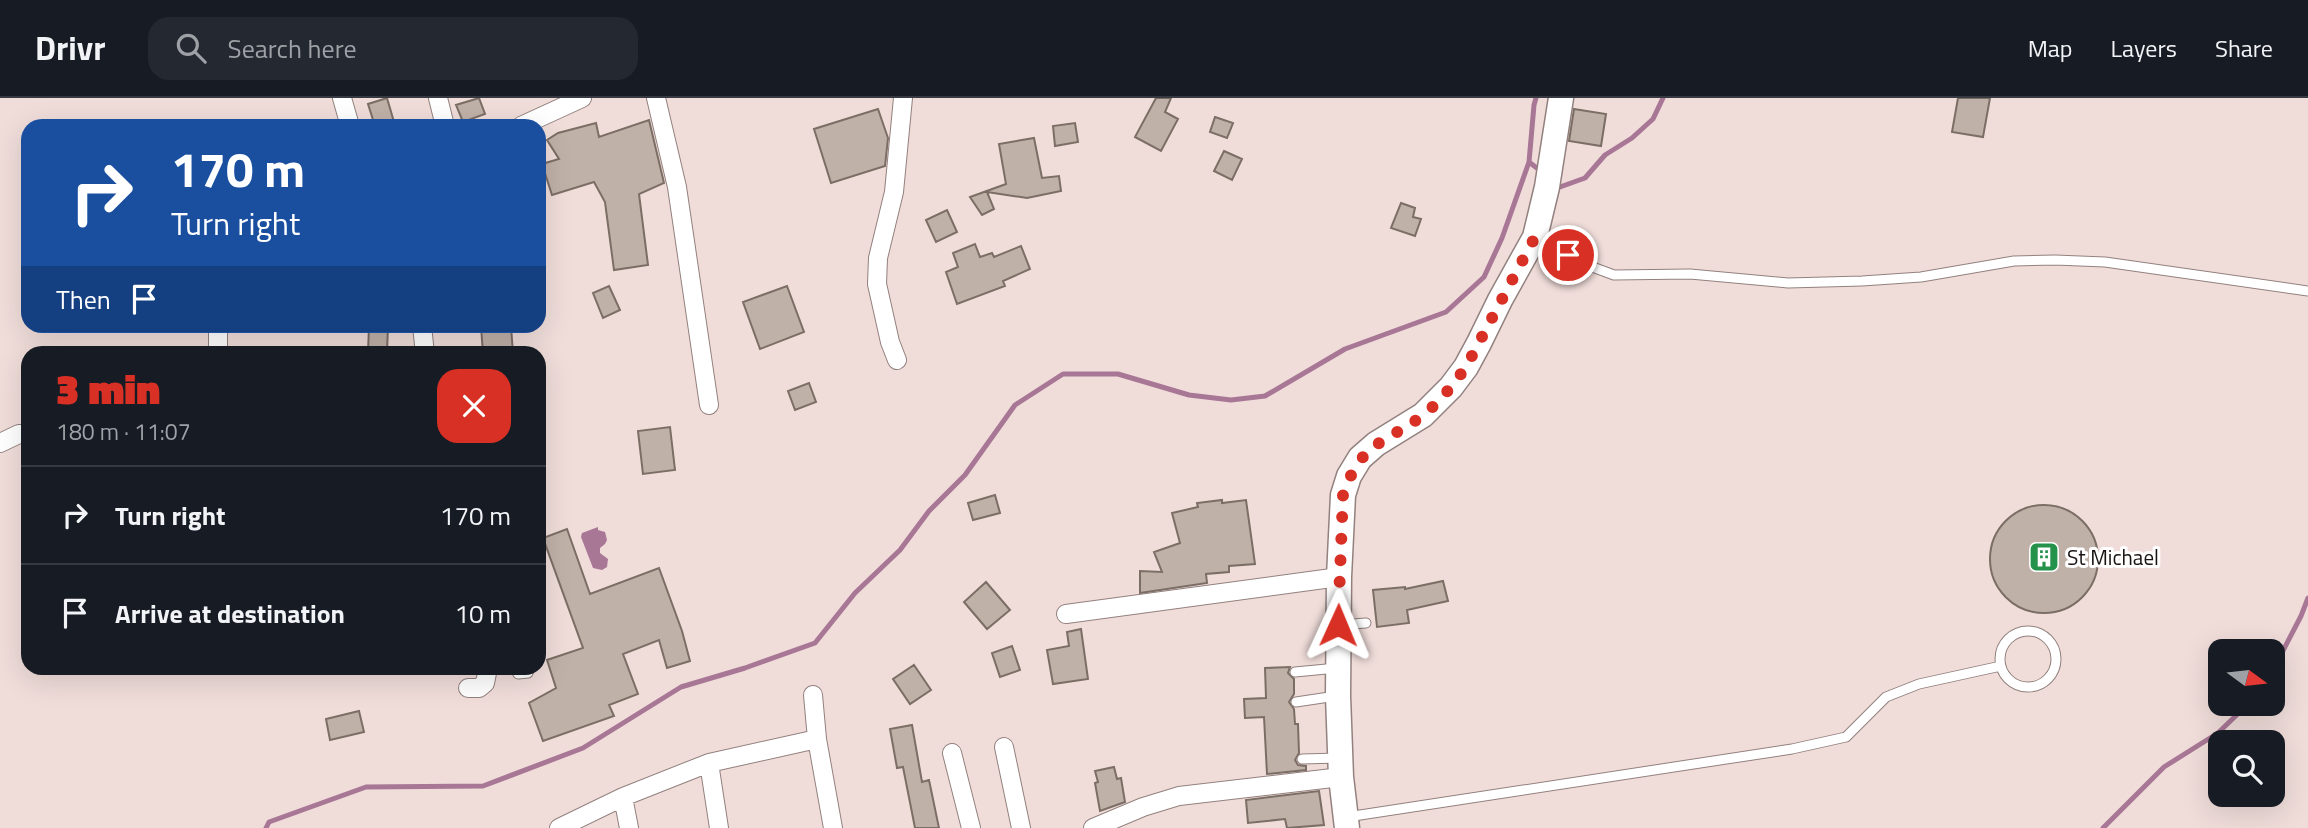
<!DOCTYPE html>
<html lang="en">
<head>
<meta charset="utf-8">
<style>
	body { margin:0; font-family:"Titillium Web",sans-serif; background:#242831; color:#f1f3f6; height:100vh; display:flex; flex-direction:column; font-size:26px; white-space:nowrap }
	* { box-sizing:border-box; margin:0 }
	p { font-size:23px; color:#9ea1a6 }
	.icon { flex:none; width:38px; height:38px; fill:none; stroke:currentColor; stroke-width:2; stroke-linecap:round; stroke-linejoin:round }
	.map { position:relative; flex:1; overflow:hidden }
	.details { position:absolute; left:21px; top:248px; width:525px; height:329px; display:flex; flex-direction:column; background:#171b24; border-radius:21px; box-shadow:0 7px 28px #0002 }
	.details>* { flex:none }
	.banner { position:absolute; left:21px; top:21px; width:525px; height:214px; border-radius:21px; box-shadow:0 7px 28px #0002; background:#1a4fa0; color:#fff; overflow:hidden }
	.needle { width:46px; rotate:105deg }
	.fabs { position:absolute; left:2208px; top:541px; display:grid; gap:14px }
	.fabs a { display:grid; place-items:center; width:77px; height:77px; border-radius:14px; background:#171b24; box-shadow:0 7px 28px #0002; font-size:35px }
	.pin { position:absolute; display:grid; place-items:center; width:60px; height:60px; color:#fff; margin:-30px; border:4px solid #fff; border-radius:50%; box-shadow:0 2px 7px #0007 }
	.me { position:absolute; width:77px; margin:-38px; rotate:1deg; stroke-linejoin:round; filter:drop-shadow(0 0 5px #0008) }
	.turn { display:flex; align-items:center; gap:24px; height:147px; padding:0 35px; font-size:32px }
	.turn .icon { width:91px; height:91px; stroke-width:2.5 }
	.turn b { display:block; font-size:49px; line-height:60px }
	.then { display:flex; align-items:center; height:66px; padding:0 35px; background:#0003; gap:14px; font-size:26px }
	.round { display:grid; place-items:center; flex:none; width:74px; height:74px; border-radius:21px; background:#242831 }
	.head { display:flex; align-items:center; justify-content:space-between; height:119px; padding:0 35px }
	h1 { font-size:42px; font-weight:800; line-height:52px; color:#d93025 }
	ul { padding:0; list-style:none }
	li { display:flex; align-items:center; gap:21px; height:98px; padding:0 35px; border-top:2px solid #363941 }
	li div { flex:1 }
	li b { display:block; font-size:26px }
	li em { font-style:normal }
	header { display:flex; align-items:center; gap:42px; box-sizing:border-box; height:98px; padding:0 35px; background:#171b24; border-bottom:2px solid #363941 }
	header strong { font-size:33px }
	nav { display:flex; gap:38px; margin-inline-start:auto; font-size:24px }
	.search { width:490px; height:63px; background:#242831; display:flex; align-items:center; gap:18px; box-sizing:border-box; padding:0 24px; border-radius:21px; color:#9ea1a6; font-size:26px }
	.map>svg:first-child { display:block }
	.water { fill:#a87795 }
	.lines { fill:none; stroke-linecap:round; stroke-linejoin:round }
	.stream { stroke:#a87795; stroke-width:5 }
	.building { fill:#c0b1a8; stroke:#7b6e65; stroke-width:2 }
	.lane-casing { stroke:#92817e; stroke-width:11 }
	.street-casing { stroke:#92817e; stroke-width:20 }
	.secondary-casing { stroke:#92817e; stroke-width:27 }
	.lane { stroke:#fff; stroke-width:9 }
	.street { stroke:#fff; stroke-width:18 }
	.secondary { stroke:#fff; stroke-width:24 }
	.route { stroke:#d93025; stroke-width:12; stroke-dasharray:0 21.6 }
	.labels { text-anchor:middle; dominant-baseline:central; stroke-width:6; stroke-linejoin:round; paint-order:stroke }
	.poi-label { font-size:21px; fill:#191312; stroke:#fff; text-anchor:start }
</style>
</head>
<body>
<header>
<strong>Drivr</strong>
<div class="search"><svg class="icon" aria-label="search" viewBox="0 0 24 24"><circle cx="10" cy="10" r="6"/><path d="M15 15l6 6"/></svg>Search here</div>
<nav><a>Map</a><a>Layers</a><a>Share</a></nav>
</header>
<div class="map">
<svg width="2308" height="730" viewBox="0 0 2308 730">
	<rect width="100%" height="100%" fill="#f0ddda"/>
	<!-- water -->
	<path class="water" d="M 598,429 L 598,432 L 605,434 L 607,442 L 605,446 L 600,450 L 600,455 L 608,461 L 607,469 L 602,472 L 593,470 L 581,439 L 582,435 Z"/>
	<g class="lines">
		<!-- stream -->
		<path class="stream" d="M 1536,0 L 1534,7 L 1529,64 L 1542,74
			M 1555,85 L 1560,89 L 1585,80 L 1605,57 L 1632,40 L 1653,21 L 1663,0
			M 2273,572 L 2301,518 L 2308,500
			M 266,730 L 269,724 L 366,689 L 483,688 L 583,650 L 681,589 L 745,570 L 815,545 L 855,495 L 900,452 L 929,413 L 965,377 L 1015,307 L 1063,276 L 1118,276 L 1189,297 L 1231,302 L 1265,298 L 1345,251 L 1446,214 L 1484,179 L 1502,140 L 1529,64
			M 2103,730 L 2164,669 L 2218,635 L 2248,606"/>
	</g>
	<!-- building -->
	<path class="building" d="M 387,0 L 394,24 L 375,28 L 368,6 Z
		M 479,0 L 485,16 L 463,24 L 456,7 Z
		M 1156,0 L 1171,0 L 1165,14 L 1178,21 L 1161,53 L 1135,39 Z
		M 1958,0 L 1990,0 L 1983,39 L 1952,34 Z
		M 878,11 L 888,40 L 885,68 L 831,85 L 814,31 Z
		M 1574,11 L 1606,16 L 1601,48 L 1569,43 Z
		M 1215,19 L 1233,25 L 1227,40 L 1210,34 Z
		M 649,22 L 664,85 L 639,96 L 648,167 L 614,172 L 605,104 L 594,84 L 552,97 L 542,66 L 559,61 L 547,42 L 558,35 L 596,25 L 599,39 Z
		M 1075,25 L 1078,44 L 1055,48 L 1053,28 Z
		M 1034,40 L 1042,80 L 1059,78 L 1061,93 L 1027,100 L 987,94 L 994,111 L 982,117 L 970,99 L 1006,86 L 999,46 Z
		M 1224,53 L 1242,61 L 1232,82 L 1214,73 Z
		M 1401,105 L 1415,110 L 1413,119 L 1421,121 L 1415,138 L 1391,130 Z
		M 947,112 L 957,134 L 936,144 L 926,122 Z
		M 975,146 L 980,159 L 992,155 L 994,159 L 1021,148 L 1030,171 L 1003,183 L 1005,188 L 957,206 L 946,174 L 958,169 L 953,155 Z
		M 609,188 L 620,212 L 603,220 L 593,195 Z
		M 787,188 L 804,234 L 760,251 L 743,204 Z
		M 369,228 L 388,228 L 387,254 L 368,254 Z
		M 481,228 L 511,228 L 513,256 L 483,256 Z
		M 809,285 L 816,304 L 795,312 L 788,293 Z
		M 670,329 L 675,372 L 643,376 L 638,333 Z
		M 995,397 L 1000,415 L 973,422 L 968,405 Z
		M 1222,402 L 1222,405 L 1246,402 L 1255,466 L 1229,468 L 1229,474 L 1206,476 L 1207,485 L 1140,495 L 1140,473 L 1162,474 L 1154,454 L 1180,445 L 1172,415 L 1198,409 L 1197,405 Z
		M1990 461a54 54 0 1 1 108 0a54 54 0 1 1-108 0Z
		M 567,431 L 590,496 L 659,470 L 682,533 L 690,563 L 667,570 L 659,542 L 623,556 L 638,596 L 609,607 L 614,618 L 543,643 L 529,605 L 556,590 L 547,562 L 583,550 L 543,440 Z
		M 1443,483 L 1448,503 L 1407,512 L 1409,525 L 1377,529 L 1373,492 L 1405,489 L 1405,491 Z
		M 986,484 L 1010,512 L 987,531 L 964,504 Z
		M 1081,531 L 1088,581 L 1053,586 L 1047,552 L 1069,548 L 1067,534 Z
		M 1012,548 L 1020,572 L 1000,579 L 992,555 Z
		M 914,567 L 931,592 L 910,606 L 893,581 Z
		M 1290,569 L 1288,575 L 1294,581 L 1294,596 L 1289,604 L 1294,611 L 1295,626 L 1298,626 L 1299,655 L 1295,662 L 1298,667 L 1306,668 L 1306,672 L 1267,676 L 1264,619 L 1245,620 L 1244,601 L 1266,600 L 1265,570 Z
		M 359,613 L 364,634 L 330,642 L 326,621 Z
		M 912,627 L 922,684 L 929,682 L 939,730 L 915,730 L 903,669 L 897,670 L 890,631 Z
		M 1114,669 L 1117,681 L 1121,680 L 1125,704 L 1100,713 L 1095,685 L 1098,684 L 1095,673 Z
		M 1319,693 L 1324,727 L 1287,730 L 1285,721 L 1248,725 L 1246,702 Z"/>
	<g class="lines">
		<!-- lane casing -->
		<g class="lane-casing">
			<path id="lane" d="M 1535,139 L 1587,167 L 1614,177 L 1690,176 L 1788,185 L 1862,183 L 1921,179 L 2014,163 L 2055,162 L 2105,164 L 2308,193
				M 1340,527 L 1366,525
				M2000 561a28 28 0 1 1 56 0a28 28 0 1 1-56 0Z
				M 514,570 L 518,576 L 528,575
				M 1295,574 L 1337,570
				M 1296,604 L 1336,598
				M 1302,661 L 1339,660
				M 1347,719 L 1792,651 L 1846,639 L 1886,599 L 1919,586 L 2001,568"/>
		</g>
		<!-- street casing -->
		<g class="street-casing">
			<path id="street" d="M 342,0 L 350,28
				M 438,0 L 445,28
				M 656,0 L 677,89 L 709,307
				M 521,28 L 582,0
				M 218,228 L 218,256
				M 422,228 L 425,256
				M 897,262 L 890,244 L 877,186 L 878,160 L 894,94 L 903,0
				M 0,345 L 19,336 L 28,336
				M 1066,516 L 1339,479
				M 468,590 L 479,590 L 485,585 L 488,570
				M 813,597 L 817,641 L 833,730
				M 1004,649 L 1021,730
				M 952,655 L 971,730
				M 709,665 L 719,730
				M 623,699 L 629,730
				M 559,730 L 623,699 L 709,665 L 817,641
				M 1093,730 L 1143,709 L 1179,698 L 1341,679"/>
		</g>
		<!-- secondary casing -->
		<g class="secondary-casing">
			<path id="secondary" d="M 1347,730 L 1341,679 L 1338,598 L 1339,479 L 1343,397 L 1349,378 L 1360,360 L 1376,346 L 1423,317 L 1451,289 L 1466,269 L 1479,245 L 1500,202 L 1535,139 L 1547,89 L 1561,0"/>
		</g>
		<!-- lane -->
		<use href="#lane" class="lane"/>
		<!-- street -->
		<use href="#street" class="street"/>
		<!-- secondary -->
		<use href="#secondary" class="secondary"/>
	</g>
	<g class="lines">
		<!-- route -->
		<path class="route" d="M 1338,527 L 1343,397 C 1361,344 1382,347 1422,318 C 1439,305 1453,287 1466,269 L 1535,139 L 1568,157"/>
	</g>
	<!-- icons -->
	<defs>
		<g id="building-square" transform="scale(1.575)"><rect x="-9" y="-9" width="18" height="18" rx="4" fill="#25924b" stroke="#fff"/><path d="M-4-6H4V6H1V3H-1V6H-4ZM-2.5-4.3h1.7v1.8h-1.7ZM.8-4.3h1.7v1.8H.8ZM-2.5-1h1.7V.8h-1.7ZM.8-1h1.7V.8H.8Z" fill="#fff"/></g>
	</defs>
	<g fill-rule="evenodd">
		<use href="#building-square" x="2044" y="459"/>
	</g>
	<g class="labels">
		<!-- poi labels -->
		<g class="poi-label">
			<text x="2067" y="459">St Michael</text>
		</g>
	</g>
</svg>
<div class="fabs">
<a><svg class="needle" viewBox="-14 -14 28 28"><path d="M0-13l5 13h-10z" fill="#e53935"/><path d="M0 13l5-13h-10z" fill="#9ea1a6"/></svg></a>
<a><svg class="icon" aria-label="search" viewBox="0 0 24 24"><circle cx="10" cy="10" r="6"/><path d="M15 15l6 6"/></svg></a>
</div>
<div class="pin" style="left:1568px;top:157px;background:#d93025"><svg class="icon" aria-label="arrive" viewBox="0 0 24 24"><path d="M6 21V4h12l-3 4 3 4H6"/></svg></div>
<svg class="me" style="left:1338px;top:527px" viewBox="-20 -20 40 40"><path d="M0-17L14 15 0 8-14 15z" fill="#d93025" stroke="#fff" stroke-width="4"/></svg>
<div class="banner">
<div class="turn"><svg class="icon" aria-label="right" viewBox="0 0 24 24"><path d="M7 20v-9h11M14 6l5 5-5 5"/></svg><div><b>170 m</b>Turn right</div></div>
<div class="then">Then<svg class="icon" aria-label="arrive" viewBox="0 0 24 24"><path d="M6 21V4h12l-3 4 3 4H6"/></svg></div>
</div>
<section class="details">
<div class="head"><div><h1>3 min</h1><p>180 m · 11:07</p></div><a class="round" style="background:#d93025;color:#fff"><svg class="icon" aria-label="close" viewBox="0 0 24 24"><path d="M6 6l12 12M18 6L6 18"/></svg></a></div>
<ul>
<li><svg class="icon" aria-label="right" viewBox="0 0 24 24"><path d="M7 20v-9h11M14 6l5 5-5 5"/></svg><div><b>Turn right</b></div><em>170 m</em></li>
<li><svg class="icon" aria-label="arrive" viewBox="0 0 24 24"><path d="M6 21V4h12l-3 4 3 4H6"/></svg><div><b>Arrive at destination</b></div><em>10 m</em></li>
</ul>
</section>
</div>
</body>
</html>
